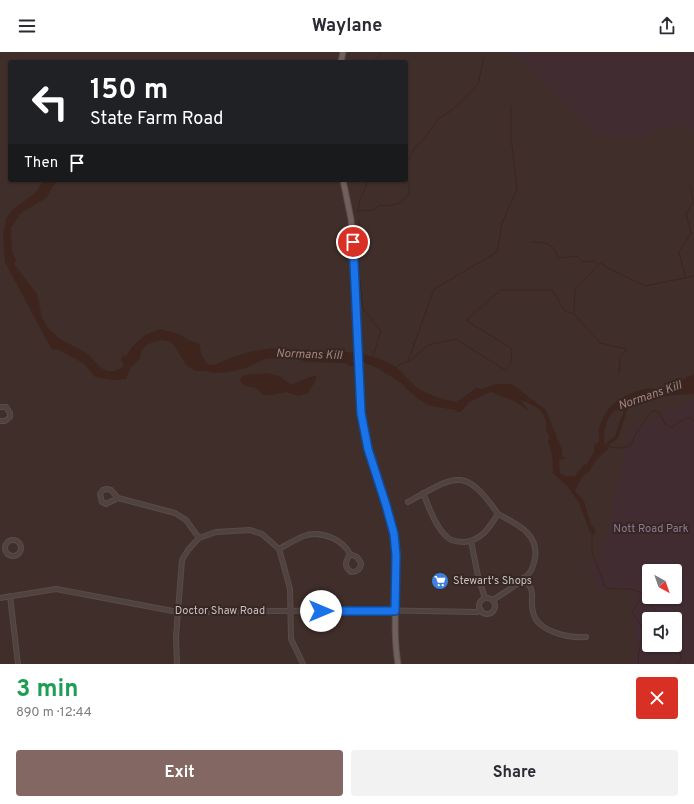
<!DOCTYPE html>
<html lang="en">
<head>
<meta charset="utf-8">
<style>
	body { margin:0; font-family:Overpass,sans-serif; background:#f2f2f3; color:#2b2b33; height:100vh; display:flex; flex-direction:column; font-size:15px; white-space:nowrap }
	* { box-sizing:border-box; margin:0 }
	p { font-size:13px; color:#7c7c81 }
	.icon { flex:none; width:22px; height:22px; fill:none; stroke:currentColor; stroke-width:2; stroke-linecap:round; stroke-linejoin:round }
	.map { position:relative; height:612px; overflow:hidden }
	.side { display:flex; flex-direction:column; background:#fff; flex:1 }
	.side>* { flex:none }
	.guide { position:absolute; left:8px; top:8px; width:400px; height:122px; border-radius:4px; box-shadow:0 1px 3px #0004; background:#202124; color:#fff; overflow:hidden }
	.needle { width:26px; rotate:140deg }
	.tools { position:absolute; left:642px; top:512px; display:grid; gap:8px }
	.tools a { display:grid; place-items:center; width:40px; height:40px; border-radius:4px; background:#fff; box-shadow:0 1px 3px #0004; font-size:20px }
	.pin { position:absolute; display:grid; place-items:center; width:34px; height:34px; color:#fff; margin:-17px; border:2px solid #fff; border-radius:50%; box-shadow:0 1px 4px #0007 }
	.me { position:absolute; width:44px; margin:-22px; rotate:90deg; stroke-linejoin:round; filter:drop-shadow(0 0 3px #0008) }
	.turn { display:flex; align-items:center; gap:14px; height:84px; padding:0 16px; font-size:18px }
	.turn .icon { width:52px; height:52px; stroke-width:2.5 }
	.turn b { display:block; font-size:28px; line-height:34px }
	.then { display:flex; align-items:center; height:38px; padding:0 16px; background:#0003; gap:8px; font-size:15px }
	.round { display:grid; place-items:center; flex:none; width:42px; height:42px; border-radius:4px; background:#f2f2f3 }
	.headline { display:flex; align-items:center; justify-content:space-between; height:68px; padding:0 16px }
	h1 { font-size:24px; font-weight:700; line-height:30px; color:#1e9e55 }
	.action { display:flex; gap:8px; margin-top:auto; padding:8px 16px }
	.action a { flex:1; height:46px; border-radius:4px; background:#826763; color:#fff; font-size:16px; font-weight:700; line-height:46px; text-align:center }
	.action a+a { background:#f2f2f3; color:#2b2b33 }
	header { display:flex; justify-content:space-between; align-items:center; height:52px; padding:0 16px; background:#fff; font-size:18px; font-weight:700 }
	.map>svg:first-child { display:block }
	.green { fill:#412c32; fill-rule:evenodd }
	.water { fill:#3d251e; fill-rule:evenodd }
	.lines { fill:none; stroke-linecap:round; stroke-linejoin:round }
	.stream { stroke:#3d251e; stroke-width:1 }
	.minor-casing { stroke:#594c48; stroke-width:6 }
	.major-casing { stroke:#594c48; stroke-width:7 }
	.minor { stroke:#50423e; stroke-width:4 }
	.major { stroke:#70605d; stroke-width:5 }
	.route-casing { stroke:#114b97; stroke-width:10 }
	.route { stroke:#1a73e8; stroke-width:7 }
	.labels { text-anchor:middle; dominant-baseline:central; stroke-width:4; stroke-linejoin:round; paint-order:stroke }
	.park-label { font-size:11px; fill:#937598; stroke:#352723 }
	.poi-label { font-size:11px; fill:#cabfbb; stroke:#352723; text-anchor:start }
	.street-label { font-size:11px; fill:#cabfbb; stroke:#352723 }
	.water-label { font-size:12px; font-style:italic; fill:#a48179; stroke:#352723 }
</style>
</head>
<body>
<header><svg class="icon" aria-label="menu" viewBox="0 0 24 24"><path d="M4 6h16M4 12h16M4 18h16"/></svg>Waylane<svg class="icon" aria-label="share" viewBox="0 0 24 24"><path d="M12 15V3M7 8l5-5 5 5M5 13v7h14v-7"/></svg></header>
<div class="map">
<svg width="694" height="612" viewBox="0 0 694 612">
	<rect width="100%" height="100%" fill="#402e2a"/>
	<!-- green -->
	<path class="green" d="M 512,0 L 694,0 L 694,78 L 672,72 L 642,85 L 621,86 L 597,83 Z
		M 694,348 L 694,612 L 629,612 L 637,595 L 633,563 L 636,545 L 619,534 L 597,540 L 589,507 L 601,508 L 630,378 ZM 649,519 L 675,519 L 675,545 L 649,545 ZM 649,567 L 675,567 L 675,593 L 649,593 Z"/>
	<!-- water -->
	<path class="water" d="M 44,128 L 57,128 L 46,146 L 21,161 L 11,176 L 12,200 L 16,208 L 14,212 L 37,242 L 42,266 L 49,277 L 60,287 L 88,302 L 101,316 L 107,319 L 115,319 L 123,315 L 123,311 L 121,308 L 123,304 L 127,303 L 132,295 L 145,283 L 160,277 L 179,282 L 188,288 L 200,292 L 201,302 L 207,312 L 214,313 C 236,303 259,295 285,296 C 293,297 301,302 308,301 C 337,298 365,299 391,312 C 402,318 407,328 416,335 C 428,343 442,347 456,350 L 476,336 L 481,337 L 496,332 L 512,332 L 546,358 L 562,398 L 562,403 L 566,407 L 559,408 L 560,421 C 563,424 571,425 575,424 L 584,412 L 586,413 L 594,400 L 595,391 L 597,392 L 599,389 C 596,361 618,343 644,337 C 650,336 657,337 663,336 C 673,334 684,326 694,322 L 694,342 C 679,342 637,346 627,358 L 618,386 L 609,393 L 608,397 L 597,407 L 589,420 L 582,425 L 575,439 L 584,449 L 591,473 L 596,478 L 594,483 L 590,480 L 578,449 L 568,435 L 553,421 L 552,402 L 548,389 L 550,386 C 546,380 546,376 546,371 C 546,360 531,351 522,349 L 529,359 L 514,349 L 491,340 L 469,350 L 461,360 L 457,360 L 456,358 L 431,354 L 418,347 L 400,330 L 377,316 L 363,310 L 350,309 L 362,315 L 351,314 L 344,311 L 305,310 L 298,306 L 284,305 L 265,307 L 246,316 L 229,320 L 215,321 L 206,319 L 196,319 L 187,314 L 173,292 L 169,289 L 161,288 L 148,292 L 142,298 L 140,306 L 130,317 L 126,327 L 113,328 L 95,325 L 83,311 L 57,297 L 53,298 L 49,293 L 5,210 L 3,184 L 6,167 L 12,158 L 36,140 ZM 615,358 L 624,359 L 616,380 L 616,383 L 605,393 C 602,383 606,365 615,358 Z
		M 267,321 L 279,324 L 291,333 L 315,323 L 317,326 L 308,341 L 299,344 L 286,340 L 272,343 L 263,343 L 256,336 L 245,334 L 240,329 L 242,324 C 250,321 258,323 267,321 Z"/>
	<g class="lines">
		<!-- stream -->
		<path class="stream" d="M 373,10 L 382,0
			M 406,111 L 416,94 L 424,87 L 438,67 L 451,59 L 478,32 L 484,5
			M 358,159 L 374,158 L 380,153 C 391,156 411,150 409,135 C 409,132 407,128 406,125
			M 358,160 C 358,149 363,142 367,132 L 365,128
			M 359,169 L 359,221 L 363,257 L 381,279 L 373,304
			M 533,190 C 548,191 553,191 558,206 L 577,204 L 582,210 L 594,209 L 597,212
			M 685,224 L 679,200 L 691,181 L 686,162 L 693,149 L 690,134
			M 574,261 L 575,238 L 601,210 L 604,214 L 645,234 L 694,224
			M 408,309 L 434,237 L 497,200 L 502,171 L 517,137 L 511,85 L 511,54
			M 396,316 L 400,312 L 410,309 L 428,293 L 456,287 L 505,318 L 511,312 L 512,297 L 466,268 L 501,238 L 552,238 L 565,259 L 574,262 L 600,291 L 627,297 L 620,306 L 619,321
			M 609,395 L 622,396 L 630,394 L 637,380 L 652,359 L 659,360 L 665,372 L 672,375 L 686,366 L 691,366 L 694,369
			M 592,482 L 592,500 L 605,535 C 616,540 630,533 641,541 L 642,545 L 632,560 C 645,577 644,579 639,599 C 638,603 639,608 638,612
			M 639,539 L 649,546 C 650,555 658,558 660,567
			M 674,593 L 680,601 L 681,607 L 677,612"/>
		<!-- minor casing -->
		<g class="minor-casing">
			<path id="minor" d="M 0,355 L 6,355 L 10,361 L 10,365 L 5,369 L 0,369
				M 107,437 L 111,438 L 118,446 L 106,452 L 102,450 L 100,442 L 103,438 Z
				M 118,446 L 175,461 L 186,468 L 199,486
				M 408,450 C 455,424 464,413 498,462 C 489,476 482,488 464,490 C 458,490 451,489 447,485 C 435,474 429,455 423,441
				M5 496a8 8 0 1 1 16 0a8 8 0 1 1-16 0Z
				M 471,489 L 478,524 L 485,546
				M 279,497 C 288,492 297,486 307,483 C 323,479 343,488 350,502
				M 350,502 L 357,505 L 361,511 C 361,517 357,520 351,520 C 343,514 346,509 350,502 Z
				M 523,526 C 538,541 529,544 533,560 C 537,580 569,586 586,585
				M 10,544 L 18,612
				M 0,546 L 56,537 L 178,560 L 367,558 L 477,560 L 481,558
				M479 554a8 8 0 1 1 16 0a8 8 0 1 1-16 0Z
				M 493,548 C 504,540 521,532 530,520 C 533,516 534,511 535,506 C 539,481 516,472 498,462
				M 177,612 L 176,585 L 182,508 L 188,498 L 199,486 L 216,480 L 250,478 L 262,482 L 270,489 L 279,497 L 283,511 L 290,537 L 291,587 L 303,612"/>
		</g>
		<!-- major casing -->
		<g class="major-casing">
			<path id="major" d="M 341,10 L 343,0
				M 343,128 L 351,167 L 353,190 L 360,351 C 364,398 387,438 394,484 C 400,526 391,569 398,612"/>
		</g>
		<!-- minor -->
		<use href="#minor" class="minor"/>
		<!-- major -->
		<use href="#major" class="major"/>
	</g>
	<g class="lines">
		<!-- route casing -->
		<g class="route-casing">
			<path id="route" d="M 321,559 L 395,559 L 396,503 L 394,482 L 386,453 L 368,397 L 361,361 L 353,190"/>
		</g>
		<!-- route -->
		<use href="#route" class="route"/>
	</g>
	<!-- icons -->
	<defs>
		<g id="supermarket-disc" transform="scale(0.9)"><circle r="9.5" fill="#3f7fe0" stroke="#352723"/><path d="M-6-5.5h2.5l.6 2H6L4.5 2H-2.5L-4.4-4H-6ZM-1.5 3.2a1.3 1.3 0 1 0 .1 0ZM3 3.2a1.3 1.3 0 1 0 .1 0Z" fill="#fff"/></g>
	</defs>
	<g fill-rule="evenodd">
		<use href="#supermarket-disc" x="440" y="529"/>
	</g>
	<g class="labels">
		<!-- park labels -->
		<g class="park-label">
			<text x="651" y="477">Nott Road Park</text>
		</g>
		<!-- poi labels -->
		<g class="poi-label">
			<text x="453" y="529">Stewart's Shops</text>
		</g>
		<!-- street labels -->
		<g class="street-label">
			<text x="220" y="559">Doctor Shaw Road</text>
		</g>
		<!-- water labels -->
		<g class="water-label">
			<text transform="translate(309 303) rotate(2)">Normans Kill</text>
			<text transform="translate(650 344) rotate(-19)">Normans Kill</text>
		</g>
	</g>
</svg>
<div class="tools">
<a><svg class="needle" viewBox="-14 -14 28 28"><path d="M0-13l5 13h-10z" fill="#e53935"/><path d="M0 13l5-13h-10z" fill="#7c7c81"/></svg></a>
<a><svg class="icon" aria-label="sound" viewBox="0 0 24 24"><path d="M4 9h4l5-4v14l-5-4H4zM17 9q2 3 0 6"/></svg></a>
</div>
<div class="pin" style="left:353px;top:190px;background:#d93025"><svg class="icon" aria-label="arrive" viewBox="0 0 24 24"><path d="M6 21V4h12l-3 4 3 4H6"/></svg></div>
<svg class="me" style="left:321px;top:559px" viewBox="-20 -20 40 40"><circle r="19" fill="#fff"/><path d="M0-13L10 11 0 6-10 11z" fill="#1a73e8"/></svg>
<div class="guide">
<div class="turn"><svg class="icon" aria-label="left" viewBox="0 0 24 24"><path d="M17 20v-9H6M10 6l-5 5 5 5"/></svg><div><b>150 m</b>State Farm Road</div></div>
<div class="then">Then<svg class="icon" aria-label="arrive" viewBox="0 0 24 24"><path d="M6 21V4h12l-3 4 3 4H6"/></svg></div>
</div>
</div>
<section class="side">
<div class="headline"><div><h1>3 min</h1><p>890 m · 12:44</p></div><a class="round" style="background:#d93025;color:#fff"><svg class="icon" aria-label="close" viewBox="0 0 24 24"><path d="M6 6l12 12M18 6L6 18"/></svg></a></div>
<div class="action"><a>Exit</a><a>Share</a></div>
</section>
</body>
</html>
